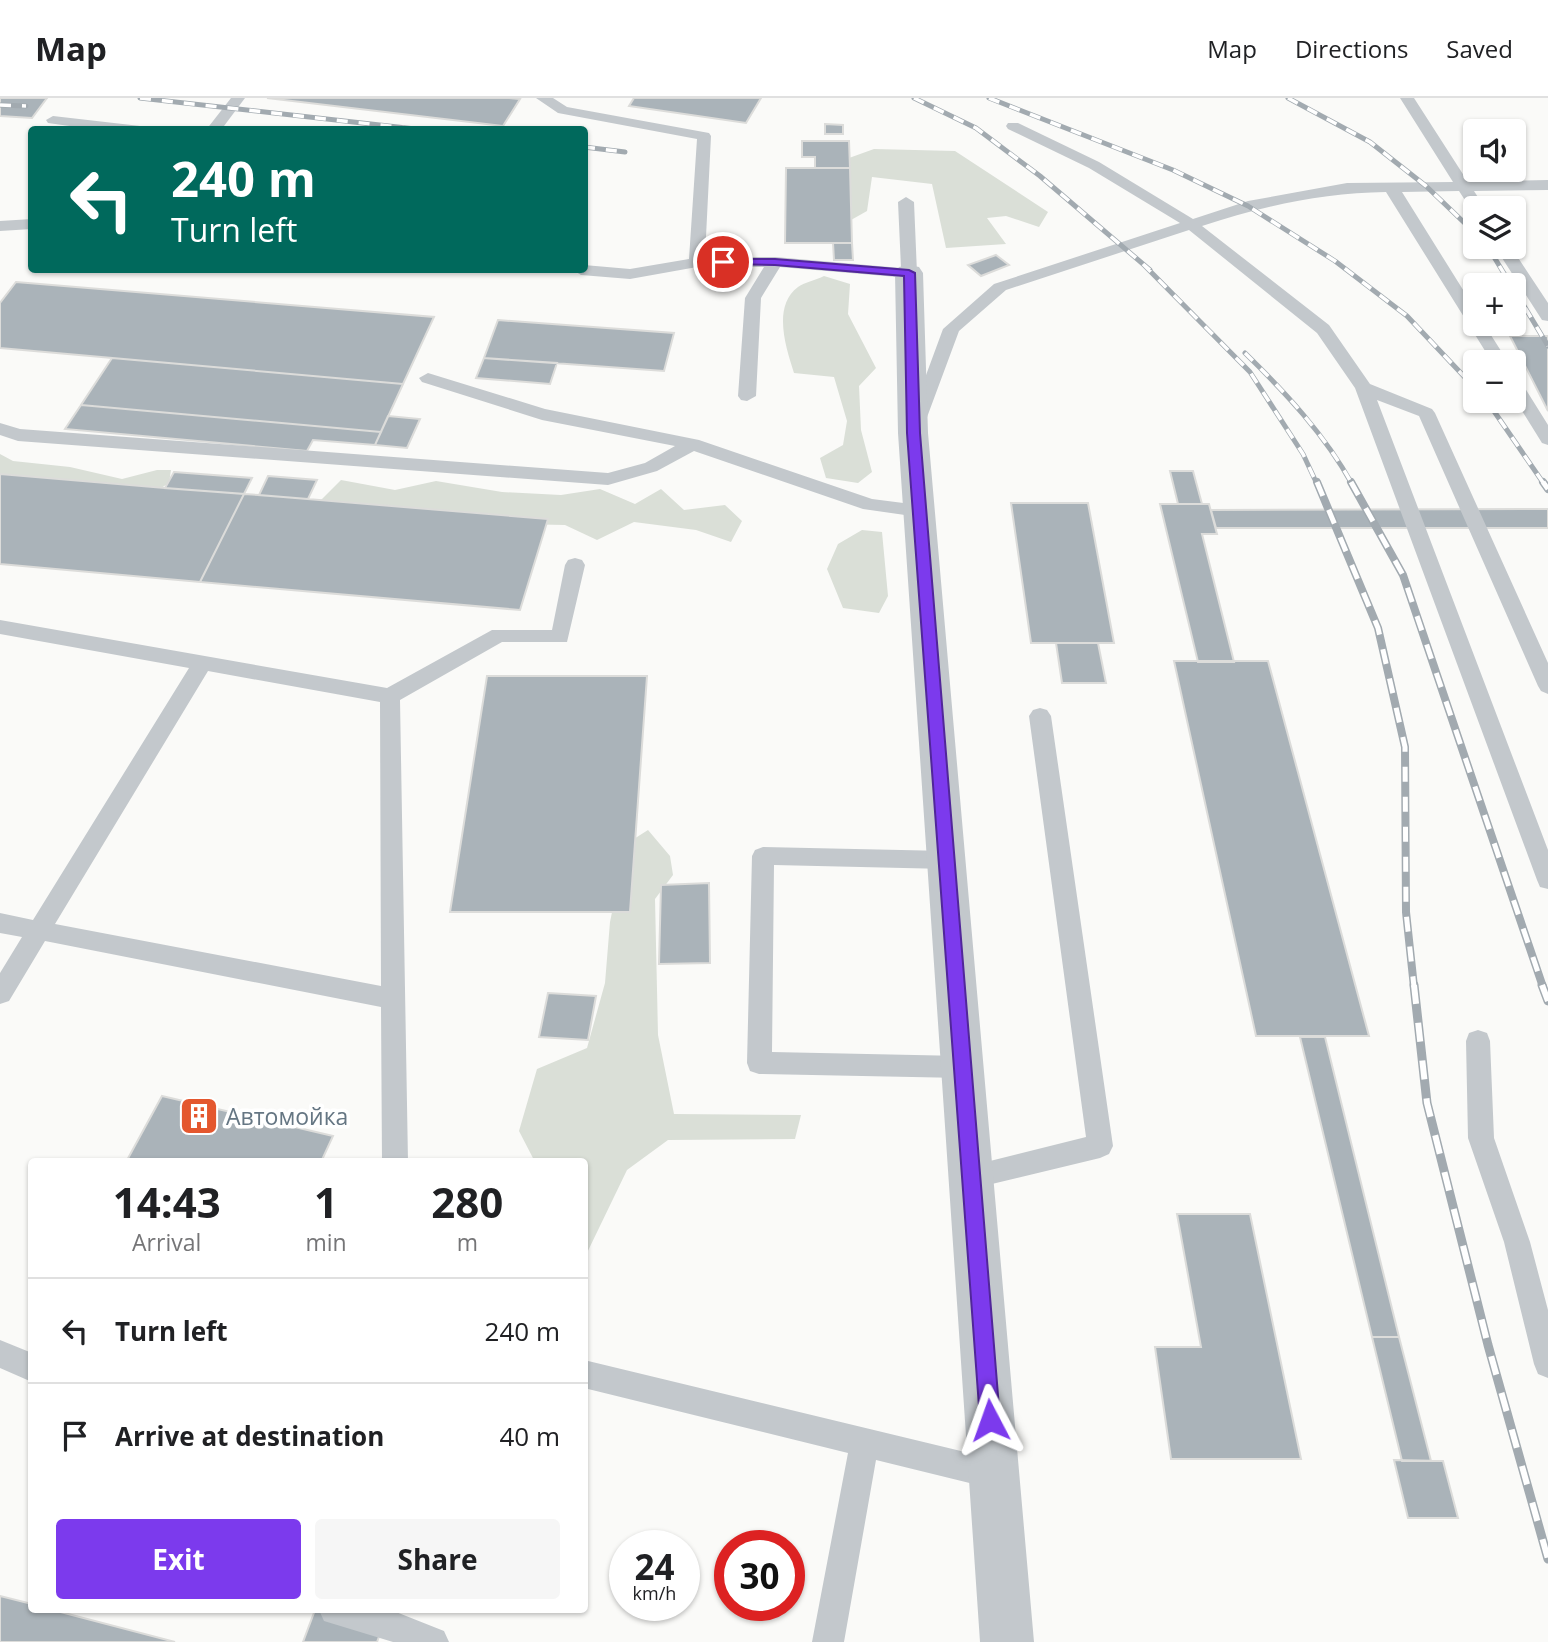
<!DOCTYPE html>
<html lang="en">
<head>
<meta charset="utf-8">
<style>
	body { margin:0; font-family:"Open Sans",sans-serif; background:#f6f6f6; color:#202124; height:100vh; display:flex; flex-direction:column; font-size:26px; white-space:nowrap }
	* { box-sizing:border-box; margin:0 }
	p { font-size:23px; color:#757577 }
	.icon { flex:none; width:38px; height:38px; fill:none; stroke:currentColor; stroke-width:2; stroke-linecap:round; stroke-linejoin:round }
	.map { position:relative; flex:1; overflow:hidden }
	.details { position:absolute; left:28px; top:1060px; width:560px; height:455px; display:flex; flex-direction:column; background:#fff; border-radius:7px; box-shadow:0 2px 5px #0004 }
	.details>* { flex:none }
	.banner { position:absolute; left:28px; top:28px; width:560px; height:147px; border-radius:7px; box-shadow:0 2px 5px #0004; background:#00695c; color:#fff; overflow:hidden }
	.controls { position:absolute; left:1463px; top:21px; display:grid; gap:14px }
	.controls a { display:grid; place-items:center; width:63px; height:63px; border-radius:7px; background:#fff; box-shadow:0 2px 5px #0004; font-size:35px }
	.speed { position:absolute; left:609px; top:1432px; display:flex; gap:14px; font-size:35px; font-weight:700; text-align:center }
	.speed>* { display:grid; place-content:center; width:91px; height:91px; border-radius:50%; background:#fff; box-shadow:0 2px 5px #0004; line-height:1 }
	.speed small { font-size:18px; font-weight:400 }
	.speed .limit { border:10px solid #d22; background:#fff; color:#111 }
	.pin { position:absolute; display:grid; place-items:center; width:60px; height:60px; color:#fff; margin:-30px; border:4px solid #fff; border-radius:50%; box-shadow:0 2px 7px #0007 }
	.me { position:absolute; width:77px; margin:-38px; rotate:356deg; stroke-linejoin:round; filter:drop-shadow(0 0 5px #0008) }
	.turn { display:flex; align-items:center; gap:24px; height:147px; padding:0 28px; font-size:32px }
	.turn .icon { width:91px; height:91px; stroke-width:2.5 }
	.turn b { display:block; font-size:49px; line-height:60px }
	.eta { display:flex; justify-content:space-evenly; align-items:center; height:119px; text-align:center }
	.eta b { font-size:42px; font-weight:700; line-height:49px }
	.cta { display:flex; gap:14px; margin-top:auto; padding:14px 28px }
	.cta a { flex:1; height:80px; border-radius:7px; background:#7c3aed; color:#fff; font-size:28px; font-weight:700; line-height:80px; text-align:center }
	.cta a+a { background:#f6f6f6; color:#202124 }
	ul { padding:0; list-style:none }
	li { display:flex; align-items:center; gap:21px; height:105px; padding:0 28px; border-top:2px solid #e0e0e0 }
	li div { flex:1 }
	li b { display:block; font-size:26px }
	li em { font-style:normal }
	header { display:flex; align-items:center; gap:42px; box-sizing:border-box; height:98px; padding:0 35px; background:#fff; border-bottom:2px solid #e0e0e0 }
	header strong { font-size:33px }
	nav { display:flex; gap:38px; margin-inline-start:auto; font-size:24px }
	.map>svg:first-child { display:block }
	.green { fill:#dadfd7 }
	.building { fill:#aab3b9; stroke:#dcdcda; stroke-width:2 }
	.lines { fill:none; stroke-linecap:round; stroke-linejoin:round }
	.lane { fill:#c3c8cc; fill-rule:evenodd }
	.street { fill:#c3c8cc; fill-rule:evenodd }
	.rail-far2-casing { stroke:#a2aab0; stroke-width:5 }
	.rail-far1-casing { stroke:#a2aab0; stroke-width:8 }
	.rail-casing { stroke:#a2aab0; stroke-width:9 }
	.rail-far2 { stroke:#fff; stroke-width:3.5; stroke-dasharray:11; stroke-linecap:butt }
	.rail-far1 { stroke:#fff; stroke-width:5; stroke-dasharray:15; stroke-linecap:butt }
	.rail { stroke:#fff; stroke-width:6; stroke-dasharray:19; stroke-linecap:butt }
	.route { fill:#7c3aed; stroke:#51269a; stroke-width:2 }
	.labels { text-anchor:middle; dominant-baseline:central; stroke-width:7; stroke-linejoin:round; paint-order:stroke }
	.poi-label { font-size:23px; fill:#657683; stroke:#fff; text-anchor:start }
</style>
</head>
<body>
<header>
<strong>Map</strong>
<nav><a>Map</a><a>Directions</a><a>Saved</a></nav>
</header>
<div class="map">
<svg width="1548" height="1544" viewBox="0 0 1548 1544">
	<rect width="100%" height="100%" fill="#fafaf8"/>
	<!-- green -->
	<path class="green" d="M 874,51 L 955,53 L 1048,114 L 1039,129 L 1006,118 L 987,120 L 1006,146 L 946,150 L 932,86 L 872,79 L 867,113 L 851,122 L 849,60 Z
		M 824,178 L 850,186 L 848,216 L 876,270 L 859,288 L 861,332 L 872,374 L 858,385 L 826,380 L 820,360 L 843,347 L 847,323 L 834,279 L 794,275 C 786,250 772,208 798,189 C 805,184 816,182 824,178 Z
		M 0,356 L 13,363 L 70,369 L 122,381 L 157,372 L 171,372 L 169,385 L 150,397 L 0,378 Z
		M 341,382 L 395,392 L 436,383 L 502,394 L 561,397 L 600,391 L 635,406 L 661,391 L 684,412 L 725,407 L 742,423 L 731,444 L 696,432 L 634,424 L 597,442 L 565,427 L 515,426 L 320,403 Z
		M 862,432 L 882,434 L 888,498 L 879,515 L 843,510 L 827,471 L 838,446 Z
		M 648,732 L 670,758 L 673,777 L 655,801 L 658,937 L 674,1016 L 801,1017 L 795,1041 L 668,1042 L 627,1072 L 585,1159 L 584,1064 L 535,1064 L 519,1033 L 537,971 L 587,950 L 605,885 L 610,824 L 626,746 Z"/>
	<!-- building -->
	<path class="building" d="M 0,0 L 47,0 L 32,20 L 0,18 Z
		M 267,0 L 509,0 L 520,1 L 503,28 Z
		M 634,0 L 761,0 L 746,25 L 629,8 Z
		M 825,26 L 843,27 L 843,36 L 825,36 Z
		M 802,43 L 849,43 L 850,70 L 815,70 L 815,59 L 802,59 Z
		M 786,70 L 850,70 L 852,145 L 785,145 Z
		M 833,145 L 852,145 L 853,162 L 834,162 Z
		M 996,157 L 1009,167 L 981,178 L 968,167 Z
		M 16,184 L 28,185 L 434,219 L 403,286 L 0,250 L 0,205 Z
		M 498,222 L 674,235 L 664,273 L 484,260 Z
		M 1510,238 L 1548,238 L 1548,313 Z
		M 112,260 L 403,286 L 381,334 L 81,307 Z
		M 484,260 L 557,265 L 550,286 L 476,280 Z
		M 81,307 L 381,334 L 375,347 L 313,342 L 307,353 L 65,331 Z
		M 388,318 L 420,321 L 407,350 L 375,347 Z
		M 1170,373 L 1193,373 L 1202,406 L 1178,406 Z
		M 174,374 L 252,380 L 244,396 L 165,390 Z
		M 0,376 L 165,390 L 244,396 L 200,484 L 0,466 Z
		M 268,378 L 317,382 L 308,401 L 259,397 Z
		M 244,396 L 259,397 L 548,421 L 520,512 L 200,484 Z
		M 1011,405 L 1088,405 L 1114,545 L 1031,545 Z
		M 1160,406 L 1209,406 L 1217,436 L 1202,436 L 1234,564 L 1198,564 Z
		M 1548,411 L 1548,430 L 1216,430 L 1211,412 Z
		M 1056,545 L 1098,545 L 1106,585 L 1062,585 Z
		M 1174,563 L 1268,563 L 1369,938 L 1256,938 Z
		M 487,578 L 647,578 L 630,814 L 450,814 Z
		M 709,785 L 710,865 L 659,866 L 661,787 Z
		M 548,895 L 596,898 L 588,942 L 539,939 Z
		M 1300,939 L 1325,939 L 1399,1239 L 1372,1239 Z
		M 162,998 L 333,1038 L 321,1064 L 126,1064 Z
		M 1177,1116 L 1250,1116 L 1301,1361 L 1171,1361 L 1155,1249 L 1201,1249 Z
		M 1372,1239 L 1399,1239 L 1431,1363 L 1402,1363 Z
		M 1394,1362 L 1443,1363 L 1458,1420 L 1408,1420 Z
		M 0,1498 L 32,1506 L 32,1512 L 53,1512 L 175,1544 L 0,1544 Z
		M 315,1512 L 389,1512 L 377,1544 L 303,1544 Z"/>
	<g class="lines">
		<!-- lane -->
		<path class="lane" d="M 231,0 L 245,0 L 221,32 L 206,32 Z
			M 536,0 L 553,0 L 567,9 L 709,35 L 711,38 L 705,159 L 775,159 L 901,170 L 898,104 L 906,99 L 914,104 L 917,175 L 909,180 L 780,169 L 761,200 L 756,298 L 747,303 L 741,302 L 738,298 L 745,200 L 764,169 L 697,169 L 630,181 L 581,177 L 573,172 L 584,172 L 584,167 L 630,171 L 689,161 L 697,41 L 558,15 Z
			M 1400,0 L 1414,0 L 1468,84 L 1548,82 L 1548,92 L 1474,93 L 1485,110 L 1475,110 L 1475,114 L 1472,113 L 1459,93 L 1402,94 L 1475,211 L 1475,226 L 1484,226 L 1508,264 L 1492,264 L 1386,94 C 1323,95 1262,108 1202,128 L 1329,227 L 1370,286 L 1432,311 L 1435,315 L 1548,565 L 1548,596 L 1541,593 L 1538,588 L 1419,318 L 1377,302 L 1548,752 L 1548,791 L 1540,789 L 1537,782 L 1355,290 L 1317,235 L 1189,132 L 1006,192 L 959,233 L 923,330 L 911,330 L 908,326 L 943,231 L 994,186 L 1180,125 L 1089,70 L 1008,31 L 1006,28 L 1008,25 L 1018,25 L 1099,64 L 1193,121 L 1248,103 L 1347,85 L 1453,84 Z
			M 53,18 L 140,28 L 147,32 L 98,32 L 48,25 L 46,22 Z
			M 32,121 L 32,131 L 0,133 L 0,123 Z
			M 1495,149 L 1511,149 L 1548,205 L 1548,223 L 1542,222 Z
			M 428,275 L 545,311 L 699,342 L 872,401 L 919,407 L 926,409 L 928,413 L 926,417 L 919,419 L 863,411 L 694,353 L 657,373 L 608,387 L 18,343 L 0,337 L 0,325 L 20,331 L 608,375 L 645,365 L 675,348 L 542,322 L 422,284 L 419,280 Z
			M 1514,281 L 1520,282 L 1548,327 L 1548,347 L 1542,345 L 1514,300 Z
			M 575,460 L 582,462 L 585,467 L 567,544 L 502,544 L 400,602 L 408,1064 L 382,1064 L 381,909 L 45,843 L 9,903 L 0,906 L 0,875 L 22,839 L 0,835 L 0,815 L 33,822 L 189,570 L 0,536 L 0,522 L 387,590 L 492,532 L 552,532 L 565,467 L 568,462 ZM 208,573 L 380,604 L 381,888 L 55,826 Z
			M 1040,610 L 1047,612 L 1051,618 L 1113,1048 L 1109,1056 L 1100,1060 L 971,1091 L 962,1088 L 958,1079 L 962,1070 L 1086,1039 L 1029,618 L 1033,612 Z
			M 763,749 L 947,753 L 955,756 L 958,762 L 955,768 L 947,771 L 774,767 L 772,954 L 962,958 L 971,961 L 974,969 L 971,977 L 962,980 L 759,976 L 750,973 L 747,965 L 752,758 L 755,752 Z
			M 1478,932 L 1487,935 L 1490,943 L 1494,1040 L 1530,1144 L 1548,1212 L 1548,1280 L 1538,1276 L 1534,1266 L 1504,1144 L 1468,1040 L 1466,943 L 1469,935 Z
			M 0,1242 L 32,1255 L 32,1284 L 0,1270 Z
			M 584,1262 L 994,1361 L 1004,1366 L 1009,1376 L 1004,1386 L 994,1391 L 876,1362 L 844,1544 L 812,1544 L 848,1355 L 584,1290 Z
			M 319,1512 L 391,1512 L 444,1533 L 449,1544 L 393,1544 L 324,1523 Z"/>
		<!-- street -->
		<path class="street" d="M 909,167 L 919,169 L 923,175 L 928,335 L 1034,1544 L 980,1544 L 898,335 L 895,175 L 899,169 Z"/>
		<!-- rail-far2 casing -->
		<g class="rail-far2-casing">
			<path id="rail-far2" d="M 140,0 L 424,32
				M 914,0 L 976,30 L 1040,78 L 1150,172
				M 989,0 L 1173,72 L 1248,108 L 1335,163 L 1407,218 L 1475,290
				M 1288,0 L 1370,44 L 1426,88 L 1475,135
				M 0,7 L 26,8
				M 584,49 L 625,54
				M 1488,149 L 1511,187
				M 1143,166 L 1250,274 L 1303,356 L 1317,386
				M 1514,191 L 1548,248
				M 1245,255 C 1285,294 1325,337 1352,386
				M 1487,303 L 1544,386"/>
		</g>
		<!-- rail-far1 casing -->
		<g class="rail-far1-casing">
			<path id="rail-far1" d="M 1317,384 L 1378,530 L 1405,649 L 1406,814 L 1414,889
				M 1351,384 L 1403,477 L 1543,889
				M 1543,384 L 1548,391"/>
		</g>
		<!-- rail casing -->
		<g class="rail-casing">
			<path id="rail" d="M 1414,887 L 1427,1005 L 1488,1247 L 1548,1461
				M 1542,887 L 1548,903"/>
		</g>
		<!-- rail-far2 -->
		<use href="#rail-far2" class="rail-far2"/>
		<!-- rail-far1 -->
		<use href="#rail-far1" class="rail-far1"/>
		<!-- rail -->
		<use href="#rail" class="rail"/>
	</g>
	<!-- route -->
	<path class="route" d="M 723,161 L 775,161 L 909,172 L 915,175 L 920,335 L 1000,1322 L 997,1329 L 990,1332 L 983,1329 L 980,1322 L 907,335 L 904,178 L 775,167 L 719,166 L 718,164 Z"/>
	<!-- icons -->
	<defs>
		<g id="building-square" transform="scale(2.0125)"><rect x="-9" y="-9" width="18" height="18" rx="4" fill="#e4572e" stroke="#fff"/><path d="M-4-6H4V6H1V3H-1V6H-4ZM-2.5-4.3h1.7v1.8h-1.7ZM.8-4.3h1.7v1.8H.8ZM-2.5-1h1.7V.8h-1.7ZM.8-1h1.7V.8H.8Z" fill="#fff"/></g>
	</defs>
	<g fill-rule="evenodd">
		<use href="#building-square" x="199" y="1018"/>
	</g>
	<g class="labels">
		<!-- poi labels -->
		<g class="poi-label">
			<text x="226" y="1018">Автомойка</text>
		</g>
	</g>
</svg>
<div class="controls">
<a><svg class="icon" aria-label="sound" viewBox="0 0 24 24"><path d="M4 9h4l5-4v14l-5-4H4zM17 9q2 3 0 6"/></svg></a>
<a><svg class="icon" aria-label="layers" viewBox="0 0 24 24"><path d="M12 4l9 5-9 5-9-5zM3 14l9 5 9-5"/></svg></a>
<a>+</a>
<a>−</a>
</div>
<div class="speed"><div>24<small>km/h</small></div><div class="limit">30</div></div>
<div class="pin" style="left:723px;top:164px;background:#d93025"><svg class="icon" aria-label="arrive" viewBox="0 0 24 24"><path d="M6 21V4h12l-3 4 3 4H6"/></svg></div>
<svg class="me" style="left:990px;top:1322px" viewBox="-20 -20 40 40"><path d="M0-17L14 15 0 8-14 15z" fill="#7c3aed" stroke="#fff" stroke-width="4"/></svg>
<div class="banner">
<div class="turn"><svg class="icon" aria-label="left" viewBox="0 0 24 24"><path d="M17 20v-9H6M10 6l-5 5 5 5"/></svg><div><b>240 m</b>Turn left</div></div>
</div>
<section class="details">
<div class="eta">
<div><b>14:43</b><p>Arrival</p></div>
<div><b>1</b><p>min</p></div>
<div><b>280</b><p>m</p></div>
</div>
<ul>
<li><svg class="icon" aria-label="left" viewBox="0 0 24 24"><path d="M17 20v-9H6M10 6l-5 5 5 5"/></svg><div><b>Turn left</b></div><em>240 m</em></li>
<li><svg class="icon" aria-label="arrive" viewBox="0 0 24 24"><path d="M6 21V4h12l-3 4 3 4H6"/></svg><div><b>Arrive at destination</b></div><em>40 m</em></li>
</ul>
<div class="cta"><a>Exit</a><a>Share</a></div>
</section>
</div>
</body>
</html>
